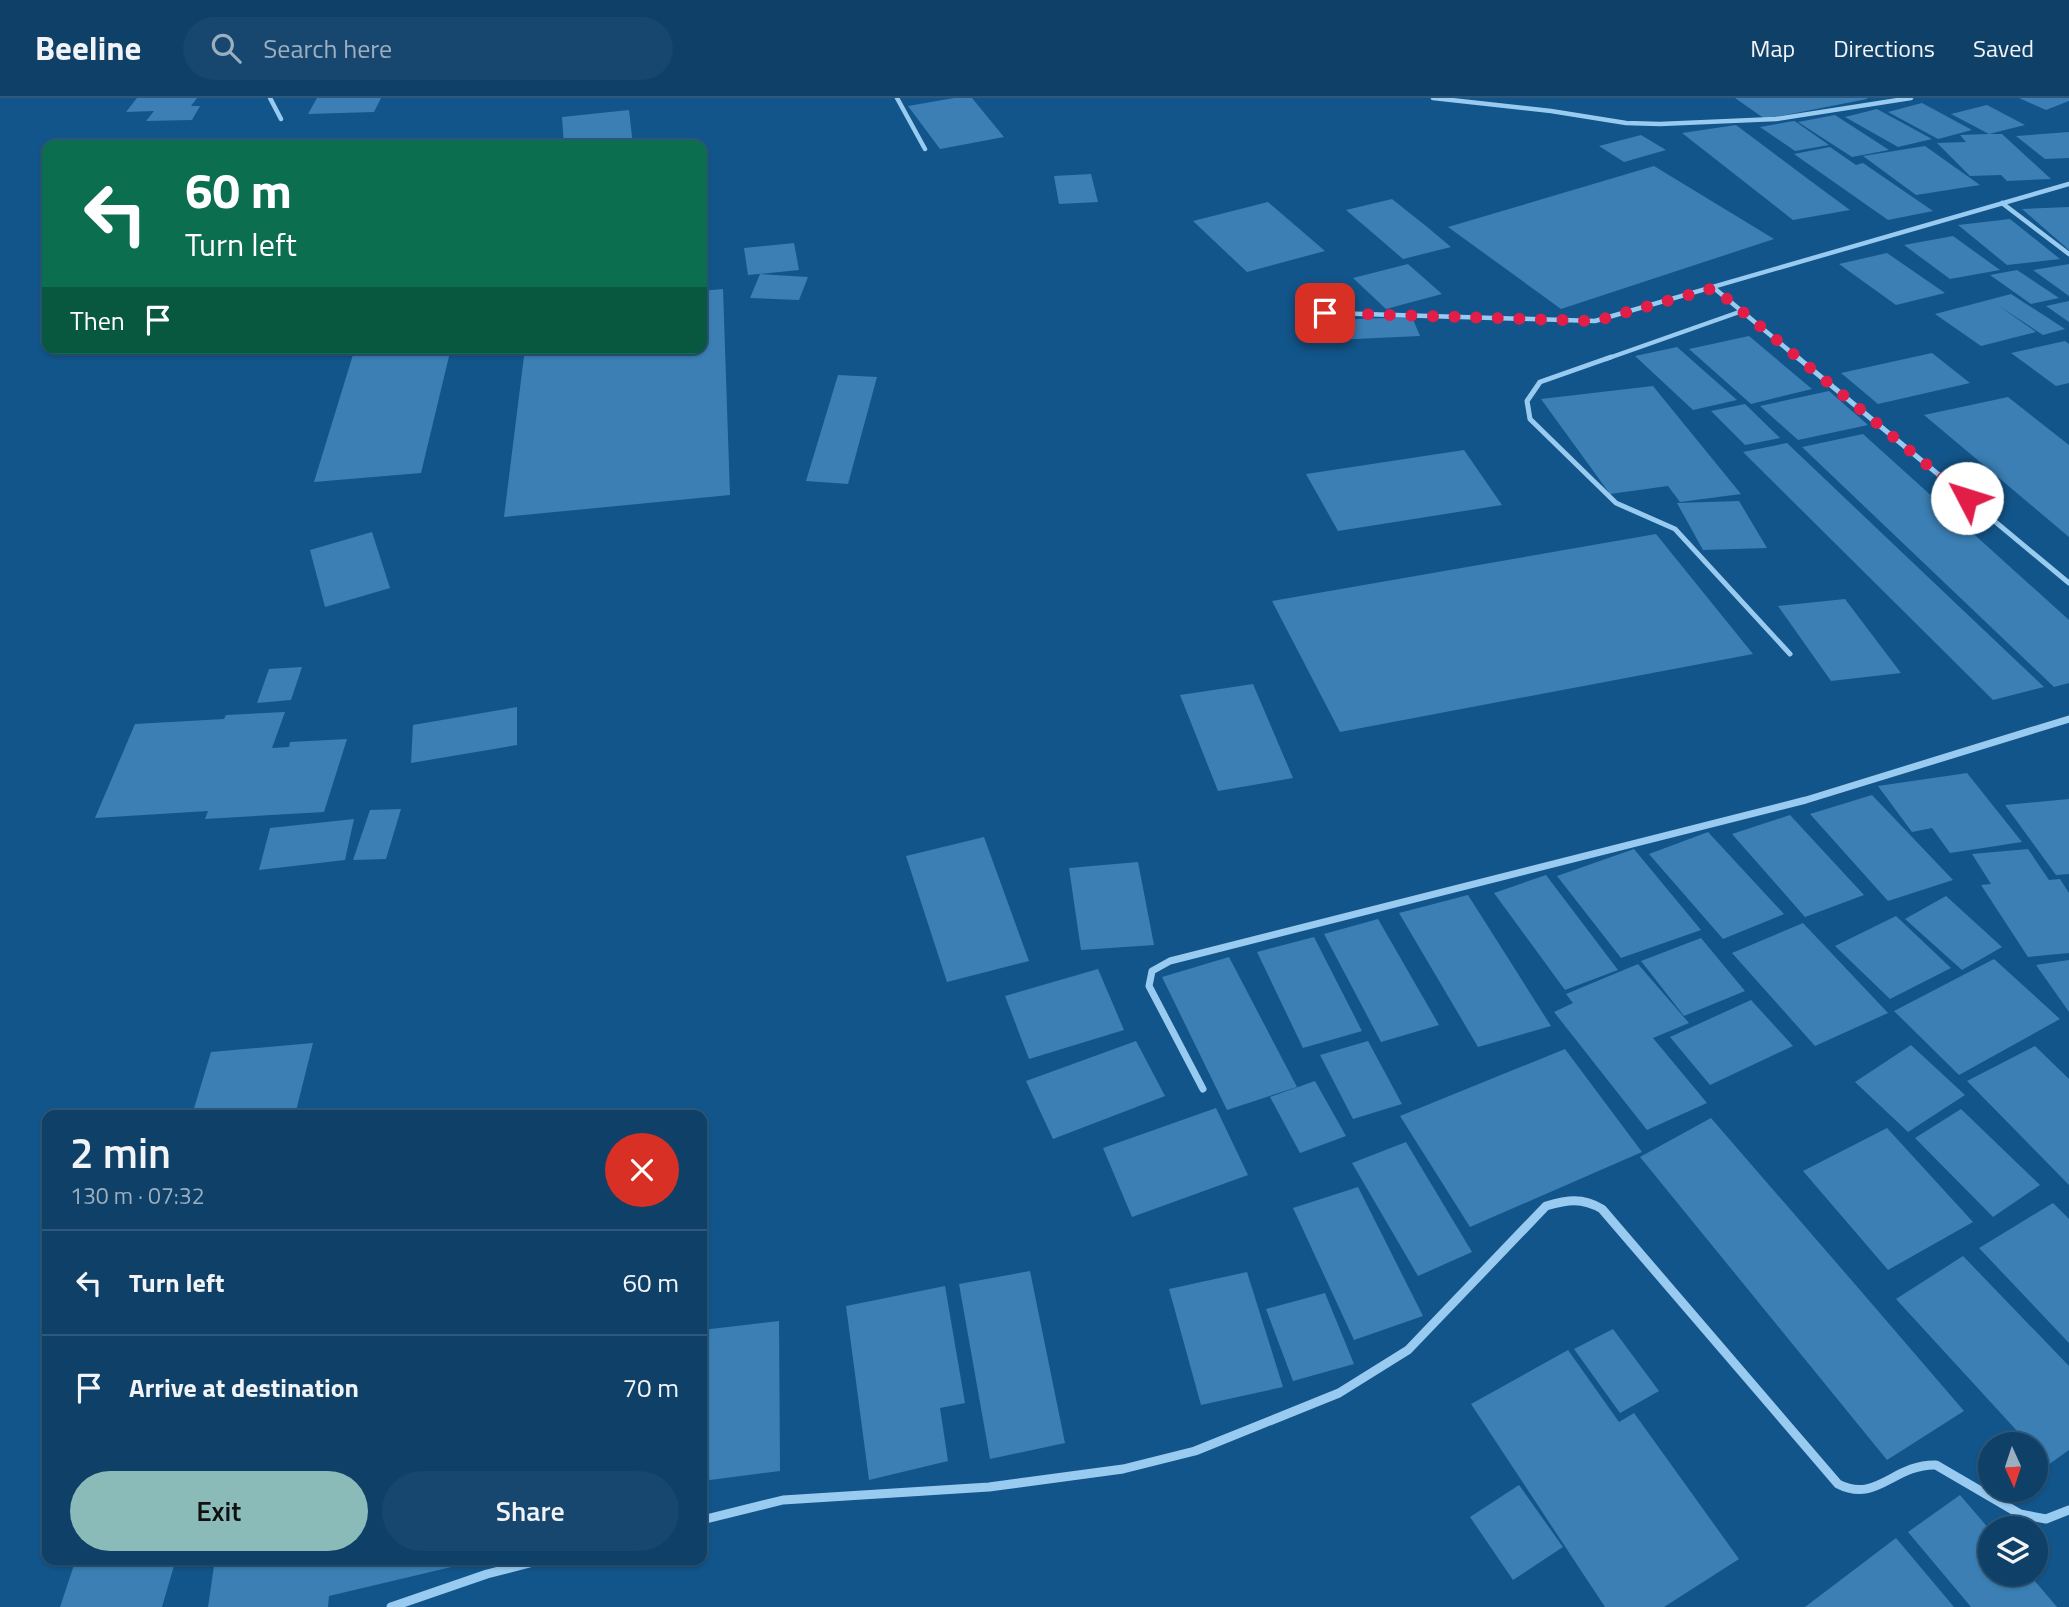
<!DOCTYPE html>
<html lang="en">
<head>
<meta charset="utf-8">
<style>
	body { margin:0; font-family:"Titillium Web",sans-serif; background:#17476e; color:#f1f3f6; height:100vh; display:flex; flex-direction:column; font-size:26px; white-space:nowrap }
	* { box-sizing:border-box; margin:0 }
	p { font-size:23px; color:#9bafc0 }
	.icon { flex:none; width:38px; height:38px; fill:none; stroke:currentColor; stroke-width:2; stroke-linecap:round; stroke-linejoin:round }
	.map { position:relative; flex:1; overflow:hidden }
	.panel { position:absolute; left:42px; top:1012px; width:665px; height:455px; display:flex; flex-direction:column; background:#0e4068; border-radius:14px; box-shadow:0 2px 5px #0004,0 0 0 2px #2e597c }
	.panel>* { flex:none }
	.top-card { position:absolute; left:42px; top:42px; width:665px; height:214px; border-radius:14px; box-shadow:0 2px 5px #0004,0 0 0 2px #2e597c; background:#0b6e4f; color:#fff; overflow:hidden }
	.needle { width:46px; rotate:177deg }
	.tools { position:absolute; left:1978px; top:1334px; display:grid; gap:14px }
	.tools a { display:grid; place-items:center; width:70px; height:70px; border-radius:50%; background:#0e4068; box-shadow:0 2px 5px #0004,0 0 0 2px #2e597c; font-size:35px }
	.pin { position:absolute; display:grid; place-items:center; width:60px; height:60px; color:#fff; margin:-30px; border-radius:14px; box-shadow:0 4px 10px #0006 }
	.me { position:absolute; width:77px; margin:-38px; rotate:310deg; stroke-linejoin:round; filter:drop-shadow(0 0 5px #0008) }
	.turn { display:flex; align-items:center; gap:24px; height:147px; padding:0 28px; font-size:32px }
	.turn .icon { width:91px; height:91px; stroke-width:2.5 }
	.turn b { display:block; font-size:49px; line-height:60px }
	.then { display:flex; align-items:center; height:66px; padding:0 28px; background:#0003; gap:14px; font-size:26px }
	.round { display:grid; place-items:center; flex:none; width:74px; height:74px; border-radius:37px; background:#17476e }
	.summary { display:flex; align-items:center; justify-content:space-between; height:119px; padding:0 28px }
	h1 { font-size:42px; font-weight:600; line-height:52px }
	.primary-button { display:flex; gap:14px; margin-top:auto; padding:14px 28px }
	.primary-button a { flex:1; height:80px; border-radius:42px; background:#8bbbb9; color:#111; font-size:28px; font-weight:600; line-height:80px; text-align:center }
	.primary-button a+a { background:#17476e; color:#f1f3f6 }
	ul { padding:0; list-style:none }
	li { display:flex; align-items:center; gap:21px; height:105px; padding:0 28px; border-top:2px solid #2e597c }
	li div { flex:1 }
	li b { display:block; font-size:26px }
	li em { font-style:normal }
	header { display:flex; align-items:center; gap:42px; box-sizing:border-box; height:98px; padding:0 35px; background:#0e4068; border-bottom:2px solid #2e597c }
	header strong { font-size:33px }
	nav { display:flex; gap:38px; margin-inline-start:auto; font-size:24px }
	.search { width:490px; height:63px; background:#17476e; display:flex; align-items:center; gap:18px; box-sizing:border-box; padding:0 24px; border-radius:38px; color:#9bafc0; font-size:26px }
	.map>svg:first-child { display:block }
	.building { fill:#3b7fb4 }
	.lines { fill:none; stroke-linecap:round; stroke-linejoin:round }
	.minor-far3 { stroke:#99cbf1; stroke-width:4.5 }
	.minor-far2 { stroke:#99cbf1; stroke-width:5 }
	.minor-far1 { stroke:#99cbf1; stroke-width:7 }
	.minor { stroke:#99cbf1; stroke-width:9 }
	.route { stroke:#e11d48; stroke-width:12; stroke-dasharray:0 21.6 }
</style>
</head>
<body>
<header>
<strong>Beeline</strong>
<div class="search"><svg class="icon" aria-label="search" viewBox="0 0 24 24"><circle cx="10" cy="10" r="6"/><path d="M15 15l6 6"/></svg>Search here</div>
<nav><a>Map</a><a>Directions</a><a>Saved</a></nav>
</header>
<div class="map">
<svg width="2069" height="1509" viewBox="0 0 2069 1509">
	<rect width="100%" height="100%" fill="#12558a"/>
	<!-- building -->
	<path class="building" d="M 137,0 L 197,0 L 191,8 L 200,8 L 192,22 L 146,23 L 154,13 L 126,14 Z
		M 317,0 L 381,0 L 374,14 L 308,16 Z
		M 954,0 L 972,0 L 1004,39 L 940,51 L 908,8 Z
		M 1735,0 L 1867,0 L 1867,1 L 1765,21 Z
		M 2019,0 L 2069,0 L 2069,3 L 2046,12 Z
		M 1922,5 L 1972,32 L 1938,41 L 1888,14 Z
		M 1987,7 L 2025,27 L 1989,36 L 2002,36 L 2051,81 L 2007,83 L 2001,77 L 1970,78 L 1937,45 L 1966,44 L 1960,37 L 1989,36 L 1951,16 Z
		M 1877,11 L 1932,41 L 1898,49 L 1845,19 Z
		M 629,12 L 633,47 L 564,47 L 562,19 Z
		M 1835,17 L 1889,52 L 1852,59 L 1798,24 Z
		M 1794,23 L 1796,24 L 1829,47 L 1795,53 L 1760,29 Z
		M 1736,27 L 1812,84 L 1850,112 L 1793,122 L 1682,35 Z
		M 2069,34 L 2069,60 L 2045,61 L 2016,38 Z
		M 1641,37 L 1666,52 L 1624,64 L 1599,48 Z
		M 1925,48 L 1980,87 L 1916,97 L 1863,58 Z
		M 1830,49 L 1856,67 L 1863,65 L 1933,113 L 1888,122 L 1794,56 Z
		M 1654,68 L 1774,141 L 1561,211 L 1448,129 Z
		M 1091,76 L 1098,104 L 1059,106 L 1054,78 Z
		M 1392,101 L 1426,128 L 1451,149 L 1403,161 L 1346,112 Z
		M 1268,104 L 1325,153 L 1247,174 L 1193,123 Z
		M 2069,109 L 2069,152 L 2022,111 Z
		M 2010,121 L 2060,161 L 2007,167 L 1958,127 Z
		M 1953,138 L 2000,172 L 1950,181 L 1904,147 Z
		M 794,145 L 799,172 L 748,177 L 744,150 Z
		M 1887,155 L 1945,195 L 1896,207 L 1839,166 Z
		M 1408,166 L 1442,196 L 1386,211 L 1353,180 Z
		M 2069,166 L 2069,198 L 2033,172 Z
		M 2017,172 L 2059,200 L 2031,206 L 1990,177 Z
		M 760,176 L 808,179 L 799,202 L 750,200 Z
		M 723,191 L 730,397 L 504,419 L 525,250 L 702,250 L 702,193 Z
		M 2011,196 L 2065,231 L 2043,237 L 1996,206 L 2036,234 L 1981,248 L 1935,216 Z
		M 2069,203 L 2069,224 L 2046,208 Z
		M 1412,219 L 1420,238 L 1312,243 L 1304,223 Z
		M 1749,238 L 1812,291 L 1751,306 L 1689,251 Z
		M 2065,243 L 2069,246 L 2069,285 L 2056,288 L 2011,255 Z
		M 1677,249 L 1737,302 L 1693,312 L 1635,258 Z
		M 355,250 L 451,250 L 421,375 L 314,384 Z
		M 1932,255 L 1970,285 L 1878,306 L 1841,275 Z
		M 838,277 L 877,279 L 848,386 L 806,383 Z
		M 1653,288 L 1741,396 L 1680,404 L 1668,388 L 1610,396 L 1541,301 Z
		M 1829,293 L 1868,327 L 1798,342 L 1760,308 Z
		M 2008,299 L 2069,347 L 2069,439 L 1924,317 Z
		M 1745,306 L 1780,340 L 1745,347 L 1711,313 Z
		M 1863,336 L 2069,522 L 2069,585 L 2054,589 L 1802,349 Z
		M 1787,345 L 1909,461 L 2044,589 L 1993,602 L 1743,354 Z
		M 1464,352 L 1502,407 L 1338,433 L 1306,376 Z
		M 1739,403 L 1767,450 L 1703,452 L 1677,405 Z
		M 372,434 L 390,490 L 325,509 L 310,452 Z
		M 1656,436 L 1753,556 L 1340,634 L 1272,503 Z
		M 1845,501 L 1901,575 L 1831,583 L 1778,508 Z
		M 302,569 L 291,602 L 257,605 L 269,571 Z
		M 1253,586 L 1293,680 L 1218,693 L 1180,597 Z
		M 517,609 L 517,647 L 411,665 L 413,627 Z
		M 285,614 L 272,650 L 289,649 L 290,644 L 347,641 L 324,714 L 205,721 L 208,713 L 95,720 L 135,626 L 224,621 L 226,617 Z
		M 1967,675 L 2022,744 L 1950,755 L 1932,730 L 1912,734 L 1878,688 Z
		M 1872,697 L 1953,782 L 1888,803 L 1810,716 Z
		M 2069,701 L 2069,776 L 2056,777 L 2005,707 Z
		M 401,711 L 386,761 L 353,762 L 370,712 Z
		M 1790,717 L 1864,797 L 1805,819 L 1732,736 Z
		M 354,721 L 345,762 L 259,772 L 270,730 Z
		M 1708,734 L 1784,816 L 1723,841 L 1649,756 Z
		M 984,739 L 1029,863 L 947,884 L 906,758 Z
		M 1634,751 L 1701,832 L 1621,860 L 1557,778 Z
		M 2028,751 L 2049,782 L 2060,781 L 2069,795 L 2069,855 L 2028,859 L 1981,787 L 1991,786 L 1972,756 Z
		M 1138,764 L 1154,847 L 1081,852 L 1069,770 Z
		M 1546,777 L 1618,872 L 1565,892 L 1494,795 Z
		M 1468,797 L 1551,928 L 1478,949 L 1399,815 Z
		M 1946,798 L 2002,849 L 1962,872 L 1905,821 Z
		M 1896,818 L 1951,870 L 1890,901 L 1835,848 Z
		M 1378,821 L 1439,927 L 1381,944 L 1324,836 Z
		M 1803,825 L 1888,915 L 1815,948 L 1732,855 Z
		M 1314,839 L 1362,933 L 1303,950 L 1257,854 Z
		M 1701,840 L 1745,893 L 1684,918 L 1641,863 Z
		M 1229,859 L 1297,989 L 1227,1012 L 1162,879 Z
		M 1994,861 L 2060,921 L 1959,977 L 1894,913 Z
		M 2069,862 L 2069,914 L 2036,867 Z
		M 1638,866 L 1689,925 L 1653,940 L 1707,1005 L 1647,1032 L 1554,914 L 1573,905 L 1566,896 Z
		M 1098,871 L 1124,932 L 1029,961 L 1005,898 Z
		M 1751,902 L 1793,948 L 1710,987 L 1670,939 Z
		M 1136,943 L 1165,998 L 1053,1041 L 1026,983 Z
		M 1368,943 L 1402,1006 L 1353,1021 L 1320,957 Z
		M 313,945 L 295,1017 L 192,1017 L 211,954 Z
		M 1911,947 L 1965,997 L 1908,1034 L 1855,984 Z
		M 2035,948 L 2069,981 L 2069,1087 L 1967,983 Z
		M 1565,951 L 1642,1054 L 1470,1129 L 1400,1018 Z
		M 1315,983 L 1346,1038 L 1300,1055 L 1270,999 Z
		M 1216,1010 L 1248,1077 L 1132,1119 L 1103,1050 Z
		M 1961,1011 L 2040,1087 L 1993,1119 L 1915,1040 Z
		M 1711,1020 L 1860,1192 L 1964,1313 L 1887,1362 L 1640,1059 Z
		M 1887,1030 L 1973,1124 L 1888,1172 L 1803,1073 Z
		M 1406,1044 L 1472,1154 L 1418,1178 L 1352,1065 Z
		M 1358,1089 L 1423,1218 L 1354,1242 L 1293,1110 Z
		M 2053,1105 L 2069,1121 L 2069,1245 L 1979,1150 Z
		M 1963,1158 L 2069,1268 L 2069,1352 L 2048,1367 L 2035,1353 L 2035,1346 L 2029,1346 L 1896,1201 Z
		M 1030,1173 L 1065,1345 L 990,1361 L 959,1186 Z
		M 1247,1174 L 1283,1289 L 1201,1307 L 1169,1191 Z
		M 945,1188 L 965,1305 L 940,1310 L 948,1363 L 869,1382 L 846,1208 Z
		M 1325,1195 L 1354,1266 L 1293,1283 L 1266,1211 Z
		M 779,1223 L 780,1373 L 702,1383 L 702,1232 Z
		M 1613,1231 L 1659,1293 L 1620,1315 L 1574,1251 Z
		M 1568,1252 L 1619,1324 L 1634,1315 L 1739,1461 L 1664,1509 L 1605,1509 L 1471,1306 Z
		M 1519,1387 L 1563,1449 L 1513,1482 L 1470,1419 Z
		M 1960,1397 L 1990,1432 L 1990,1475 L 2028,1475 L 2057,1509 L 1971,1509 L 1908,1434 Z
		M 1896,1440 L 1954,1509 L 1805,1509 Z
		M 76,1461 L 176,1461 L 162,1509 L 60,1509 Z
		M 215,1461 L 481,1461 L 481,1462 L 329,1498 L 328,1509 L 208,1509 Z"/>
	<g class="lines">
		<!-- minor-far3 -->
		<path class="minor-far3" d="M 270,0 L 281,21
			M 897,0 L 925,51
			M 1433,0 L 1551,13 L 1626,25 L 1660,26 L 1776,21 L 1911,0
			M 2002,105 L 2069,156
			M 1714,190 L 1799,261
			M 1298,214 L 1595,223 L 2069,86
			M 1606,261 L 1742,213"/>
		<!-- minor-far2 -->
		<path class="minor-far2" d="M 1611,259 L 1540,284 L 1527,303 L 1530,321 L 1616,405 L 1675,431 L 1790,556
			M 1797,259 L 2069,485"/>
		<!-- minor-far1 -->
		<path class="minor-far1" d="M 1203,991 L 1149,888 L 1152,873 L 1170,863 L 1806,702 L 2069,621"/>
		<!-- minor -->
		<path class="minor" d="M 702,1422 L 783,1402 L 989,1389 L 1123,1371 L 1195,1353 L 1339,1295 L 1408,1252 L 1546,1108 C 1567,1102 1582,1099 1602,1111 L 1838,1386 C 1877,1406 1893,1366 1936,1367 L 2020,1416 L 2046,1421 L 2069,1412
			M 391,1509 L 487,1476 L 545,1461"/>
	</g>
	<g class="lines">
		<!-- route -->
		<path class="route" d="M 1325,215 L 1595,223 L 1714,190 L 1967,400"/>
	</g>
</svg>
<div class="tools">
<a><svg class="needle" viewBox="-14 -14 28 28"><path d="M0-13l5 13h-10z" fill="#e53935"/><path d="M0 13l5-13h-10z" fill="#9bafc0"/></svg></a>
<a><svg class="icon" aria-label="layers" viewBox="0 0 24 24"><path d="M12 4l9 5-9 5-9-5zM3 14l9 5 9-5"/></svg></a>
</div>
<div class="pin" style="left:1325px;top:215px;background:#d93025"><svg class="icon" aria-label="arrive" viewBox="0 0 24 24"><path d="M6 21V4h12l-3 4 3 4H6"/></svg></div>
<svg class="me" style="left:1967px;top:400px" viewBox="-20 -20 40 40"><circle r="19" fill="#fff"/><path d="M0-13L10 11 0 6-10 11z" fill="#e11d48"/></svg>
<div class="top-card">
<div class="turn"><svg class="icon" aria-label="left" viewBox="0 0 24 24"><path d="M17 20v-9H6M10 6l-5 5 5 5"/></svg><div><b>60 m</b>Turn left</div></div>
<div class="then">Then<svg class="icon" aria-label="arrive" viewBox="0 0 24 24"><path d="M6 21V4h12l-3 4 3 4H6"/></svg></div>
</div>
<section class="panel">
<div class="summary"><div><h1>2 min</h1><p>130 m · 07:32</p></div><a class="round" style="background:#d93025;color:#fff"><svg class="icon" aria-label="close" viewBox="0 0 24 24"><path d="M6 6l12 12M18 6L6 18"/></svg></a></div>
<ul>
<li><svg class="icon" aria-label="left" viewBox="0 0 24 24"><path d="M17 20v-9H6M10 6l-5 5 5 5"/></svg><div><b>Turn left</b></div><em>60 m</em></li>
<li><svg class="icon" aria-label="arrive" viewBox="0 0 24 24"><path d="M6 21V4h12l-3 4 3 4H6"/></svg><div><b>Arrive at destination</b></div><em>70 m</em></li>
</ul>
<div class="primary-button"><a>Exit</a><a>Share</a></div>
</section>
</div>
</body>
</html>
